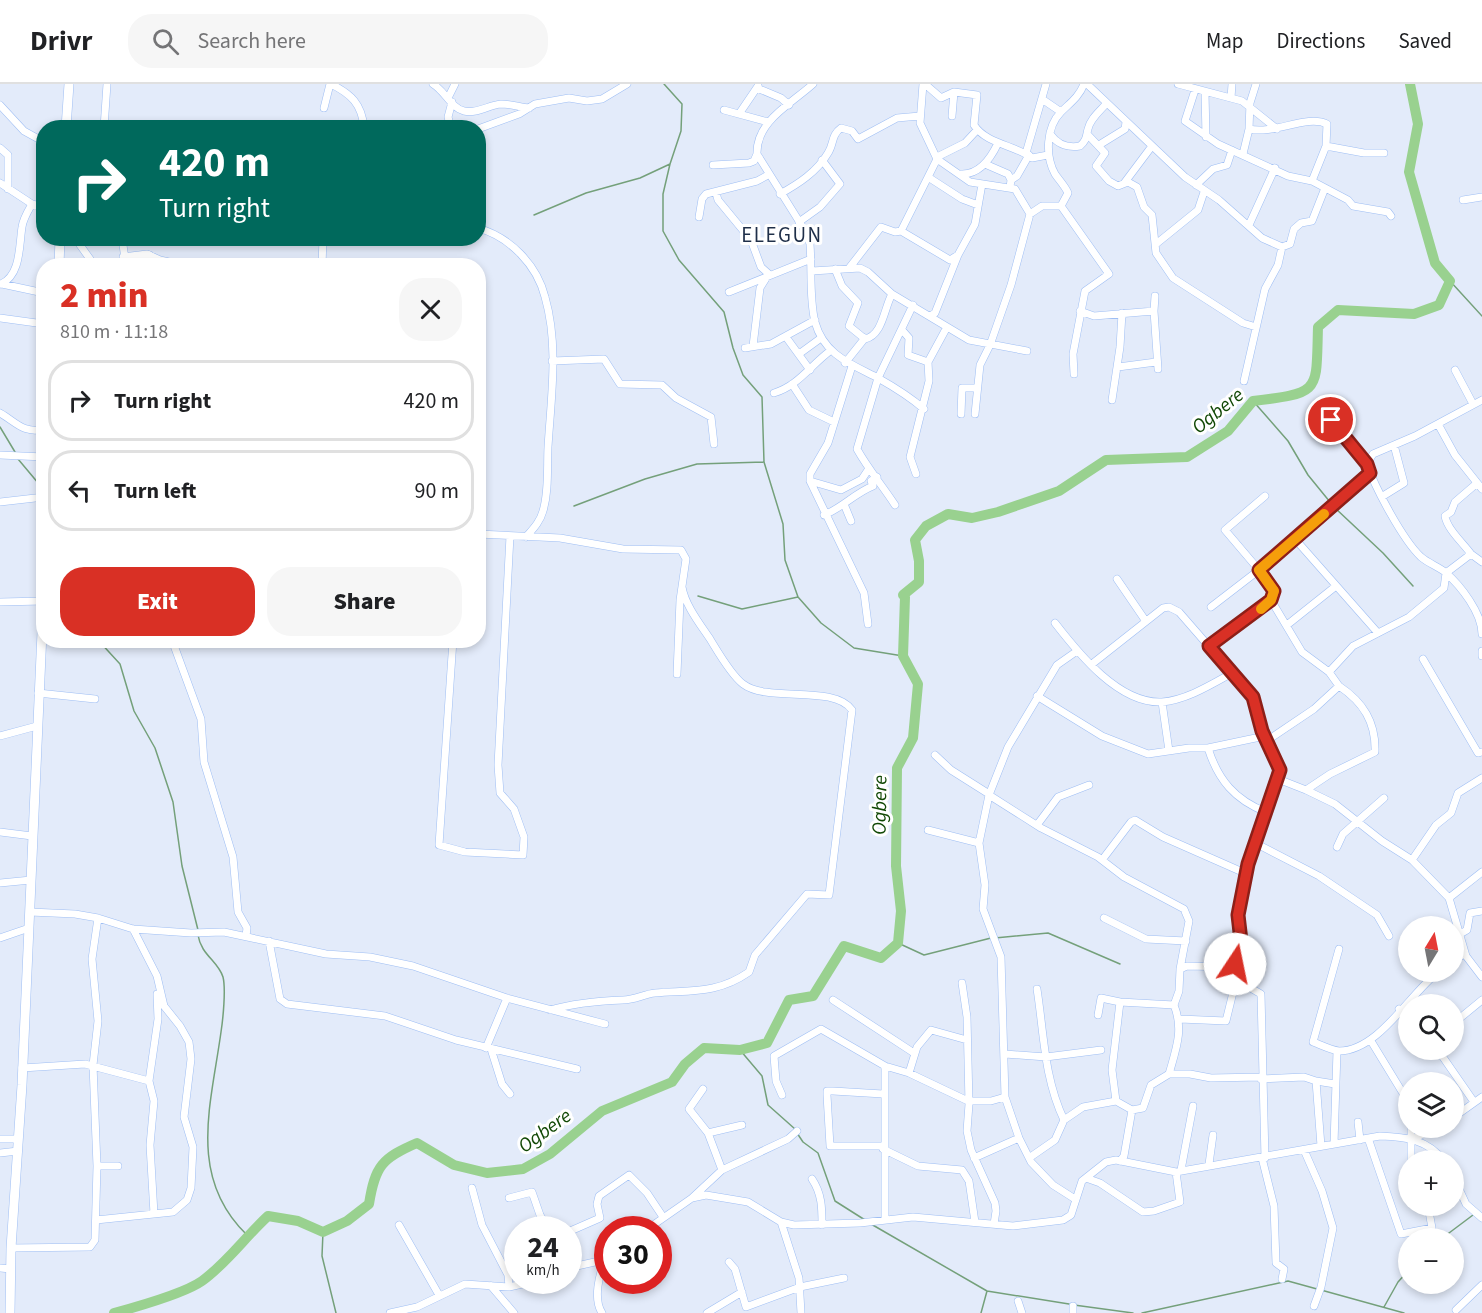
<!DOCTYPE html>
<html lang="en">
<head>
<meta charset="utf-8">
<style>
	body { margin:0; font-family:"Source Sans 3",sans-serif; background:#f6f6f6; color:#202124; height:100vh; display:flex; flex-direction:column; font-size:22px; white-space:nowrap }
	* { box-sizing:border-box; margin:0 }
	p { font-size:20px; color:#757577 }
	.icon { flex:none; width:33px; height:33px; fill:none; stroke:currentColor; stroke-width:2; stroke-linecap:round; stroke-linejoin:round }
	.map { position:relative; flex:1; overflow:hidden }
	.sheet { position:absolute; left:36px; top:174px; width:450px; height:390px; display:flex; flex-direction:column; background:#fff; border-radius:24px; box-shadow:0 3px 9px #0003 }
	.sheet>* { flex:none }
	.hud { position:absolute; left:36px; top:36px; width:450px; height:126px; border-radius:24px; box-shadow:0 3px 9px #0003; background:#00695c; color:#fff; overflow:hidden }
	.needle { width:39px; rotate:10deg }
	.controls { position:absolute; left:1398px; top:832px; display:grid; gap:12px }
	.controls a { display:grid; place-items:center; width:66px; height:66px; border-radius:50%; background:#fff; box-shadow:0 3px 9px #0003; font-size:30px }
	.speed { position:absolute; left:504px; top:1132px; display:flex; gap:12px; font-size:30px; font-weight:700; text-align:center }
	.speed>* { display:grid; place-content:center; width:78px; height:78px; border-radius:50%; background:#fff; box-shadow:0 3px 9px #0003; line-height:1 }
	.speed small { font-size:15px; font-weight:400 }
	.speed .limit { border:9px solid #d22; background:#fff; color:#111 }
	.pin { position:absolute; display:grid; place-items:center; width:51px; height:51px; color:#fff; margin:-26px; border:3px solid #fff; border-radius:50%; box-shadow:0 2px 6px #0007 }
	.me { position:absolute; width:66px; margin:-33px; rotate:11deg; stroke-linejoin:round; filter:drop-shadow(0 0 4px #0008) }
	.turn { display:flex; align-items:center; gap:21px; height:126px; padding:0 24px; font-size:27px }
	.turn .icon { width:78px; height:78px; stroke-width:2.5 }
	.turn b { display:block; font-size:42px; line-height:51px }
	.round { display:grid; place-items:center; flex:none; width:63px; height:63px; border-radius:24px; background:#f6f6f6 }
	.headline { display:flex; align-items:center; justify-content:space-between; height:102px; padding:0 24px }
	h1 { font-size:36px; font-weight:800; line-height:45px; color:#d93025 }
	.action { display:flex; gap:12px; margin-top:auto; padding:12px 24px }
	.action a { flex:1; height:69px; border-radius:24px; background:#d93025; color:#fff; font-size:24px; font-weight:800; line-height:69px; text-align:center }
	.action a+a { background:#f6f6f6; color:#202124 }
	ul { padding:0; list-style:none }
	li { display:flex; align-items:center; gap:18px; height:81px; margin:0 12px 9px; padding:0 12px; border:3px solid #e0e0e0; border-radius:24px }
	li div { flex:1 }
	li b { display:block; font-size:22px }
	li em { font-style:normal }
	header { display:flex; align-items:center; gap:36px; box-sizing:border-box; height:84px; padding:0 30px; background:#fff; border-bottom:2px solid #e0e0e0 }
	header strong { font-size:28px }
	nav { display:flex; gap:33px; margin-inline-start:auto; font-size:21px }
	.search { width:420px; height:54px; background:#f6f6f6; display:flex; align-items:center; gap:15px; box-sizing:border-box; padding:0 21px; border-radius:24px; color:#757577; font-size:22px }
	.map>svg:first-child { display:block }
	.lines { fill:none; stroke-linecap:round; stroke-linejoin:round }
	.stream { stroke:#74a07a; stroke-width:1.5 }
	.river { stroke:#99d18f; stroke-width:10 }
	.street-casing { stroke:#9ebef4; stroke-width:8 }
	.secondary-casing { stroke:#9ebef4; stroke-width:10 }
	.street { stroke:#fff; stroke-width:7 }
	.secondary { stroke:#fff; stroke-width:9 }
	.route-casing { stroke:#8d1f18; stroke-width:15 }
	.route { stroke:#d93025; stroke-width:10 }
	.slow { stroke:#f59e0b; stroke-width:10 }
	.labels { text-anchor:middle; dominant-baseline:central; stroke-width:6; stroke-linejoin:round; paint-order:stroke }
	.water-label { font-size:20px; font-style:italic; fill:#114805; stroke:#fff }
	.quarter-label { font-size:21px; letter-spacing:1.5px; fill:#1f2f49; stroke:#fff }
</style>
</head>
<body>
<header>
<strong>Drivr</strong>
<div class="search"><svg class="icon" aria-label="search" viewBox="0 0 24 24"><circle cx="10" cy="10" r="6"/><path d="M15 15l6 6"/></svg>Search here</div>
<nav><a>Map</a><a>Directions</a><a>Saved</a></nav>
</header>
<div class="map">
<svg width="1482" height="1229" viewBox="0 0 1482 1229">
	<rect width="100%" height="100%" fill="#e3ebfa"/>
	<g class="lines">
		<!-- stream -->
		<path class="stream" d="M 664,0 L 682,20 L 681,47 L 670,80 L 663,110 L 663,147 L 679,176 L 724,228 L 733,264 L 743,291 L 762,313 L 764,378 L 783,440 L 785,476 L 798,513 L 821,539 L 854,564 L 903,572
			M 534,131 L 586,109 L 640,94 L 670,80
			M 1450,197 L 1482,232
			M 1253,317 L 1288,357 L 1308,391 L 1330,418
			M 0,343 L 15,368
			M 18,375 L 44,406
			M 574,422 L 645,395 L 697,380 L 764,378
			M 1335,424 L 1383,469 L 1413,502
			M 698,512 L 742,525 L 798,513
			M 98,556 L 120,580 L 134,627 L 155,664 L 173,718 L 182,782 L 198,846
			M 198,851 C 201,871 218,877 223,893 C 226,905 223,935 221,948 C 211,1021 187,1093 247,1151
			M 995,854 L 1048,849 L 1120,880
			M 898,859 L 924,871 L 991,854
			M 740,966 L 762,992 L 768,1021 L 795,1045
			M 797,1049 L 803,1058 L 818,1069 L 835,1117 L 865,1136
			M 871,1140 L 987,1207 L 1069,1220
			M 323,1148 L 322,1172 L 336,1229
			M 1441,1155 L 1473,1131
			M 1321,1206 L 1404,1229
			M 1074,1221 L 1133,1229
			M 1384,1223 L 1398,1198 L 1408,1187
			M 981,1229 L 987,1207
			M 1142,1229 L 1288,1197 L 1317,1205"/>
		<!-- river -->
		<path class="river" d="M 114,1229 C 136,1223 185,1209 202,1197 C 227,1179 245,1153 268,1132 L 298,1137 L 323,1148 L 347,1137 L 369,1120 C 375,1082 382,1074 417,1059 L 454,1081 L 487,1089 L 523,1085 L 550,1070 L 602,1027 L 672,998 L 685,980 L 704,964 L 740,966 L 767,959 L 789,916 L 813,912 L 844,862 L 881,874 L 898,859 L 901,827 L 896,782 L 897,684 L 913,654 L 918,600 L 903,572 L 905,513 L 903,511 L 919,498 L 919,477 L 915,456 L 926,442 L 948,430 L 972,434 L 998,428 L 1059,407 L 1106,376 L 1187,373 L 1228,347 L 1253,317 C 1322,309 1316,308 1318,243 L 1338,226 L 1414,230 L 1439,221 L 1450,197 L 1435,179 L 1409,88 L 1418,40 L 1410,0"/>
		<!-- street casing -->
		<g class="street-casing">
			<path id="street" d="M 331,0 C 351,10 362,20 364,44
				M 433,0 C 445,7 451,24 464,27 C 477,30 489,21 501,20 C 510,20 520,23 529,24
				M 813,0 C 791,20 756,37 757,70 L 807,150 L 810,160 C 812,185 809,214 815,238 C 824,271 851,280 878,294 C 894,303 910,313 924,325
				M 923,0 L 920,39 L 937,75 L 970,98 L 1015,105 L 1030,130 L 1011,201 L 990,261 L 980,281 L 975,330
				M 925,0 L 941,14 L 954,8 L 977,11 L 974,41 C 986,60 1015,61 1032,74 L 1048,71
				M 1087,0 L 1185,93 L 1219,116 L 1262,154 L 1282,163 L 1290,160 L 1294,145 L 1301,139 L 1312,137 L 1325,104
				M 1178,0 L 1242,17 L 1277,45
				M 757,4 L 781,14 L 789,21
				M 1195,6 L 1185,37 L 1218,60 L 1288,92 L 1312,97 L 1348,116 L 1353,122 L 1388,128 L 1391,132
				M 1205,8 L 1206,53
				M 449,12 L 455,0
				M 1231,14 L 1232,0
				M 1042,15 L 1061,28
				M 0,21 L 24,47 L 44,58
				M 324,24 L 330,0
				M 724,26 L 768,38
				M 739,30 L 758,2
				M 952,32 L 954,8
				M 104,44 L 107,0
				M 451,44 L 448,33 L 452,18
				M 478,45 L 519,30 L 535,20 L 569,14 L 587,17 L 602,15 L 627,0
				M 1249,45 C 1274,51 1307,30 1327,40 L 1326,62 L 1312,97
				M 1051,51 C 1058,61 1069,64 1080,62 C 1087,56 1086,52 1088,45 C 1090,35 1100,27 1106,20
				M 1088,51 L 1105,69 L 1096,82 L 1109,97 L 1118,102 L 1128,98 L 1137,103 L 1144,123 L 1152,131 L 1156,169 L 1173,194 L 1243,239 L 1256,243
				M 1099,61 L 1125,45 L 1126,38
				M 1326,62 L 1364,69 L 1384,69
				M 0,64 L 8,71 L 8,105
				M 1026,69 L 1046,0
				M 1243,70 L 1249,45 L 1250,19 L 1256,0
				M 937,73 L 965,59 L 977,46
				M 985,80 L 1008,90 L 1011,96
				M 713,81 L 749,79 L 754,77 L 757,70
				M 961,90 C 980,91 991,74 998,59
				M 928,93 L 962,115 L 978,121
				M 1125,98 L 1152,62
				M 0,99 L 32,120 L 44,123
				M 1196,101 L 1213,85 L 1227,81 L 1232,66
				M 1010,103 L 1011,96 L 1017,92 L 1029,71
				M 716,109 L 718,116 L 751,156 L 761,183 L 770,191
				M 780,110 C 798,100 817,88 828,69 C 834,60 831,51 841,44 L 852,47 L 858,55 L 897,34 L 920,32
				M 1463,116 L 1482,113
				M 1061,122 L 1068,109 C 1065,102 1059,96 1055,90 C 1045,72 1046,43 1061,28 C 1070,19 1079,13 1084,0
				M 1030,130 L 1042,122 L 1061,122 L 1109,190 L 1085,207 L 1073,270 L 1074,290
				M 699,133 L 702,115 L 706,110 L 757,97 L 768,91
				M 799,138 L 820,123 L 840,100 L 822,76
				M 1249,141 L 1275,84
				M 478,144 C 510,153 537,181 545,213 C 559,261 551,314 548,363 C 547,384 549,407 543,427 C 540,438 533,445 526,453
				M 901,147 L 937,75
				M 75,154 L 95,182
				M 122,154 L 126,182
				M 1156,160 L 1198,126 L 1204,108
				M 123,173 L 147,170 L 160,176 L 187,182
				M 144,182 L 150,171
				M 322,182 L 323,154
				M 850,183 L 881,143 L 895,148 L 901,147 L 950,176 L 958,171
				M 835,185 L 842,202 L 858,219 L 849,242 L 865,255 C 883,251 884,224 892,210
				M 812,187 L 860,184 L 868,188 L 892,210 L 969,256 L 1027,267
				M 1,200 C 21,191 19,162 22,143 C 23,135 28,127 32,120
				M 2,200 L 44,209
				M 729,208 L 811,175
				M 1155,212 L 1154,227 L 1158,285
				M 1080,227 L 1094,232 L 1154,227
				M 930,232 L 935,229 L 958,171 L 975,140 L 982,100
				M 0,234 L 44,240
				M 902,246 L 909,254 L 908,271 L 928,278
				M 786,253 L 810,286
				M 753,262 L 760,204 L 765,196
				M 745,264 L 771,260 L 815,236
				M 799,270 L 821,254
				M 552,277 L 604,275 L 620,300 L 662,301 L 676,314 L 711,333 L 714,360
				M 845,279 L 865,254
				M 852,282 L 828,359 L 810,390 L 810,397 L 864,509 L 868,540
				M 1118,283 L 1156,278
				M 1455,286 L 1473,320
				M 1244,297 L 1265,205 L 1278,181 L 1282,163
				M 792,300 L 809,326 L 834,338
				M 774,309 C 798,302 811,281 830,267
				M 1112,316 L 1120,263 L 1122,229
				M 1482,316 L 1415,352 L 1373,370 L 1367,380 C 1375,404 1403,456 1421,473 C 1428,479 1437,482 1445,488 C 1461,502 1482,529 1482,550
				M 1319,322 L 1367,380
				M 0,329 C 16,338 23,350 44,345
				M 961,330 L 962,304 L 976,304
				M 1438,340 L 1455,371 L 1482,405
				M 0,371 L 44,373
				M 916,390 L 910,373 L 929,297 L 928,278 L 947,243
				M 810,397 L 841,406 L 862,395 L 868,386
				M 1383,412 L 1404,399 L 1394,361
				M 0,418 L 44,413
				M 844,420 L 851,437
				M 895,421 C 882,401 868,385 857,365 L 878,294 L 913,221
				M 824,431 C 842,424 855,409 873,402 L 871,397 L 877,393
				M 478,450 L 560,454 L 623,465 L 681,466 L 686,475 L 680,516 L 677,590
				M 1295,455 L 1378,549
				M 1471,470 L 1482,478
				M 1117,495 L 1145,536
				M 1271,516 L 1302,568 L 1329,588
				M 0,518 L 43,517
				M 1211,523 L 1259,486 L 1225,446 L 1265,412
				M 1055,539 C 1079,570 1119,620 1162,618 C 1187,616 1212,600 1234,588
				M 1287,541 L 1336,502
				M 172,556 L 201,635 L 204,678 L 233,773 L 238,828 L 247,844 L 246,852
				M 453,556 L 439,761 L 465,768 L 523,771 L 524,753 L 514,725 L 500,709 L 498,681 L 510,452
				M 1209,562 L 1271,516 L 1274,507 L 1259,486 L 1370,389
				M 1482,567 L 1482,572
				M 1423,575 L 1478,669 L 1482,668
				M 1092,580 L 1163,524 L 1169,523 L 1179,528 L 1253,613 L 1262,647 L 1280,686 L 1248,780 L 1238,831 L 1241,857 L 1233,883 L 1242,899 L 1261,910 L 1265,1074
				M 38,609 L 95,615
				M 1037,612 L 1102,652 L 1148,670 L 1189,664 L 1208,664 L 1265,652
				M 1162,618 L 1169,667
				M 0,652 L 37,642
				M 1268,656 L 1314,625 L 1339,602 L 1329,588 L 1353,562 L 1409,533 L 1444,504 L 1446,489 L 1471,470 C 1463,459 1447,445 1445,432 L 1451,428 L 1455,418 L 1476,400
				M 1208,664 C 1218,696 1235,716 1266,728
				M 935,671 L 951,686 L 989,710
				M 1278,695 L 1306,706 L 1330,690 L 1375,668 C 1376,638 1363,618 1339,602
				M 1306,706 L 1335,720 L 1382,757 L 1412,776 L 1449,814 L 1482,788
				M 989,711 L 1041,744 L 1098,773 L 1124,793 L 1184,825 L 1189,837 L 1180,885
				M 1037,741 L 1058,713 L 1089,701
				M 928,746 L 979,759
				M 0,748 L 32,752
				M 1257,760 L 1319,792 L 1377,831 L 1389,852
				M 1337,763 L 1343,750 L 1384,714
				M 1102,776 L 1131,738 L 1135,736 L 1163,753 L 1247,790
				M 1412,776 L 1436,741 L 1451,729 L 1458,709 L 1482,694
				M 0,799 L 31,796
				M 1449,814 L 1466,872 L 1482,893
				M 30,828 L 75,830 L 98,834 L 133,845 L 191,849 L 224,848 L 326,870 L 370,873 L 413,882 L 507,914 L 605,940
				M 1104,834 L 1146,855 L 1186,857
				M 1460,850 L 1467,846 L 1470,829 L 1482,827
				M 0,854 L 29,844
				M 269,857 L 280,915 L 287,920 L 385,932 L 456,956 L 577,985
				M 1339,865 L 1313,958 C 1321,961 1331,966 1339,967 C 1378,967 1409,911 1438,888
				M 1454,877 L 1465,869
				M 962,899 L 967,933 L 969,1020 L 967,1047 L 971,1066 L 995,1119 L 996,1127 L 994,1140
				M 833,916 L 914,969
				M 1399,925 L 1408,937
				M 550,926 C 574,919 598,917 623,916 C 635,916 644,910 655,909 C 692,906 717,910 749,888 L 755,871 L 807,810 L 829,811 L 852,626 C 834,600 768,619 743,600 C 731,591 718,568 710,555 C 700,540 685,521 682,503
				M 1098,931 L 1101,914 L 1120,918
				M 1180,935 L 1226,937 L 1237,892
				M 1454,939 L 1482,916
				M 1371,957 L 1404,1011 L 1408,1032
				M 486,964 L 507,914
				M 491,965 L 502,1000 L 510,1010
				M 1438,966 L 1474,1018
				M 1005,970 L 1046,973 L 1101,966
				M 885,982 L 885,1136
				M 22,984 L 85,980 L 149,997 L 154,1017 L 150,1061 L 154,1130
				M 909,989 L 917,963 L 931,946 L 967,956
				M 1169,990 C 1176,965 1184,946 1174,921 L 1179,907 L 1180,885 L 1187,882 L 1233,883
				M 1261,995 L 1304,993 L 1316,997 L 1321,1062
				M 149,997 L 158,935 L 157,910
				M 1316,997 L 1335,1000
				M 703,1005 L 689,1025 L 708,1049 L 722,1086
				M 883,1010 L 833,1007 L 827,1007 L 827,1011 L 830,1062 L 883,1062
				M 782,1011 L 776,997 L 774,972 L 821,945 L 885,982 L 909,989 L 968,1017 L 991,1017 L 1005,1013
				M 1116,1017 L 1132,1026 L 1124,1072 L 1120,1077
				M 1132,1026 L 1143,1024 L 1151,1001 L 1169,990 L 1190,990 L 1211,994 L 1261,993
				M 1454,1033 L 1482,1013
				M 1064,1036 L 1083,1023 L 1116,1017 L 1112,986 L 1120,918 L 1174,921
				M 1358,1038 L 1360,1056
				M 1411,1044 L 1411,1077
				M 708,1049 L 742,1041
				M 1368,1054 L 1401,1150 L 1432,1144 L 1428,1122
				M 0,1055 L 18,1055
				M 1413,1055 L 1435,1044
				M 1334,1060 L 1337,967
				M 883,1065 L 918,1082 L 962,1086 L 969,1097 L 975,1138
				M 1304,1066 L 1322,1107 L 1333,1144 L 1321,1203 L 1314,1222
				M 0,1069 L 18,1067
				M 974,1074 L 1019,1054
				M 1029,1074 L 1055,1056 L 1064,1036 C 1044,994 1044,950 1037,905
				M 1262,1074 L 1274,1122 L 1276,1179 L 1284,1185 L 1282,1195
				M 1209,1080 L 1213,1051
				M 97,1082 L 93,981 L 98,937 L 92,875 L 98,834
				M 1181,1086 L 1193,1022
				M 1086,1094 L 1100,1099 L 1143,1128 L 1154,1127 L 1180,1118 L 1176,1088
				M 1454,1094 L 1466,1120 L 1482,1134
				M 812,1095 C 822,1110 822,1124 822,1141
				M 472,1104 L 482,1141 L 508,1191 L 509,1203
				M 509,1114 L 532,1108 L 540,1131 L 549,1146
				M 692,1114 L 722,1086 L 788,1055 L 797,1047
				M 1075,1115 L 1053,1101 L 1031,1078 L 1019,1054 L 1005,1013 L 1001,873 L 983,825 L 985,801 L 979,759 L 989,711 L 1008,663 L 1057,581 L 1077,567
				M 96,1136 L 173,1128 L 187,1116 L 191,1104 L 193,1063 L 184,1033 L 191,975 L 189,958 L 180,942 L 164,922 L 157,892 L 133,845
				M 781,1138 L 799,1194 L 801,1229
				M 399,1141 L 439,1211
				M 646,1146 L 692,1114 L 706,1111 L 748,1118 L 781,1138 L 794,1141 L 860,1139 L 913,1133 L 1013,1142 L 1063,1136 L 1071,1131 L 1082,1097 L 1106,1078 L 1116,1076 L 1176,1088 L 1380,1052 C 1406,1053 1427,1055 1444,1077
				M 568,1148 L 600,1134 L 597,1120 L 599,1112 L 629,1091 L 647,1109 L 663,1133
				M 11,1164 L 90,1163 L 95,1156 L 97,1082 L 118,1082
				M 729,1178 L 735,1185 L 746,1223 L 800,1203 L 844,1194
				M 0,1184 L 11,1185
				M 568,1184 L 608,1175
				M 491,1202 L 514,1229
				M 1018,1217 L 1022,1229
				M 1073,1222 L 1073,1229
				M 1456,1226 L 1482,1201
				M 390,1229 L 417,1223 L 465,1200 L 509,1203 L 536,1197
				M 602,1229 C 593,1215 599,1191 605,1176
				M 707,1229 L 742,1208"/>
		</g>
		<!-- secondary casing -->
		<g class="secondary-casing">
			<path id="secondary" d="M 66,44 L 69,0
				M 59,182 L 60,154
				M 10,1229 L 11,1164 L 22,1001 L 44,503"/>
		</g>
		<!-- street -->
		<use href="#street" class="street"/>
		<!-- secondary -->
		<use href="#secondary" class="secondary"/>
	</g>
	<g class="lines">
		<!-- route casing -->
		<g class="route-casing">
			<path id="route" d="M 1235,880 L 1241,857 L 1238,831 L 1248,780 L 1280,686 L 1262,647 L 1253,613 L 1209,562 L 1271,516 L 1274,507 L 1259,486 L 1370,389 L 1367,380 L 1331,336"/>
		</g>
		<!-- route -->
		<use href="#route" class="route"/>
		<!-- slow -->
		<path class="slow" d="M 1261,525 L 1271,516 L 1274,507 L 1259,486 L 1324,430"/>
	</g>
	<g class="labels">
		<!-- water labels -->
		<g class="water-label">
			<text transform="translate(1218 327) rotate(-39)">Ogbere</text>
			<text transform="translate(880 721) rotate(-89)">Ogbere</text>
			<text transform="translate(545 1047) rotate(-36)">Ogbere</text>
		</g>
		<!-- quarter labels -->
		<g class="quarter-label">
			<text x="782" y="151">ELEGUN</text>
		</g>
	</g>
</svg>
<div class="controls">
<a><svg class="needle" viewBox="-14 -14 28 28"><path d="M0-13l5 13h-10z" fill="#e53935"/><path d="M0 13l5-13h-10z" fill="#757577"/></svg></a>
<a><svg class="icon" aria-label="search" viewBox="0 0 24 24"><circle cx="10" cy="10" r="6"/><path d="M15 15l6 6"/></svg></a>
<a><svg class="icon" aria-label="layers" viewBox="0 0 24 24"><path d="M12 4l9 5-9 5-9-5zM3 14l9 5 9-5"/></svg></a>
<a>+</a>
<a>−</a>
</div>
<div class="speed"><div>24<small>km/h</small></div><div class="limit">30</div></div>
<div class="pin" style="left:1331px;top:336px;background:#d93025"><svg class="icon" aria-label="arrive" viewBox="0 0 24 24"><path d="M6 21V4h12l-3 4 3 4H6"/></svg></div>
<svg class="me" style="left:1235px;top:880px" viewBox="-20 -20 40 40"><circle r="19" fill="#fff"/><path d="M0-13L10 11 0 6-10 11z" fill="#d93025"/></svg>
<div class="hud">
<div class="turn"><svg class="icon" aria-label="right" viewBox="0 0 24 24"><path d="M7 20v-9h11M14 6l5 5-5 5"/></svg><div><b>420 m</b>Turn right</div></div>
</div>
<section class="sheet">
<div class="headline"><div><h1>2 min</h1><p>810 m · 11:18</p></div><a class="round"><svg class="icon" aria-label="close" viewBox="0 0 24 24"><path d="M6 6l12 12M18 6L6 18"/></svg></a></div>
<ul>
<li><svg class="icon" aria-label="right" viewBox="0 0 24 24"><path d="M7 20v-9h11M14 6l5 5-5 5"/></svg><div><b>Turn right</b></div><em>420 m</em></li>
<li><svg class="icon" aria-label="left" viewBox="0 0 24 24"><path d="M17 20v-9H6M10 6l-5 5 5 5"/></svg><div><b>Turn left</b></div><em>90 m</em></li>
</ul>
<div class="action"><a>Exit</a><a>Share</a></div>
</section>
</div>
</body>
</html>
